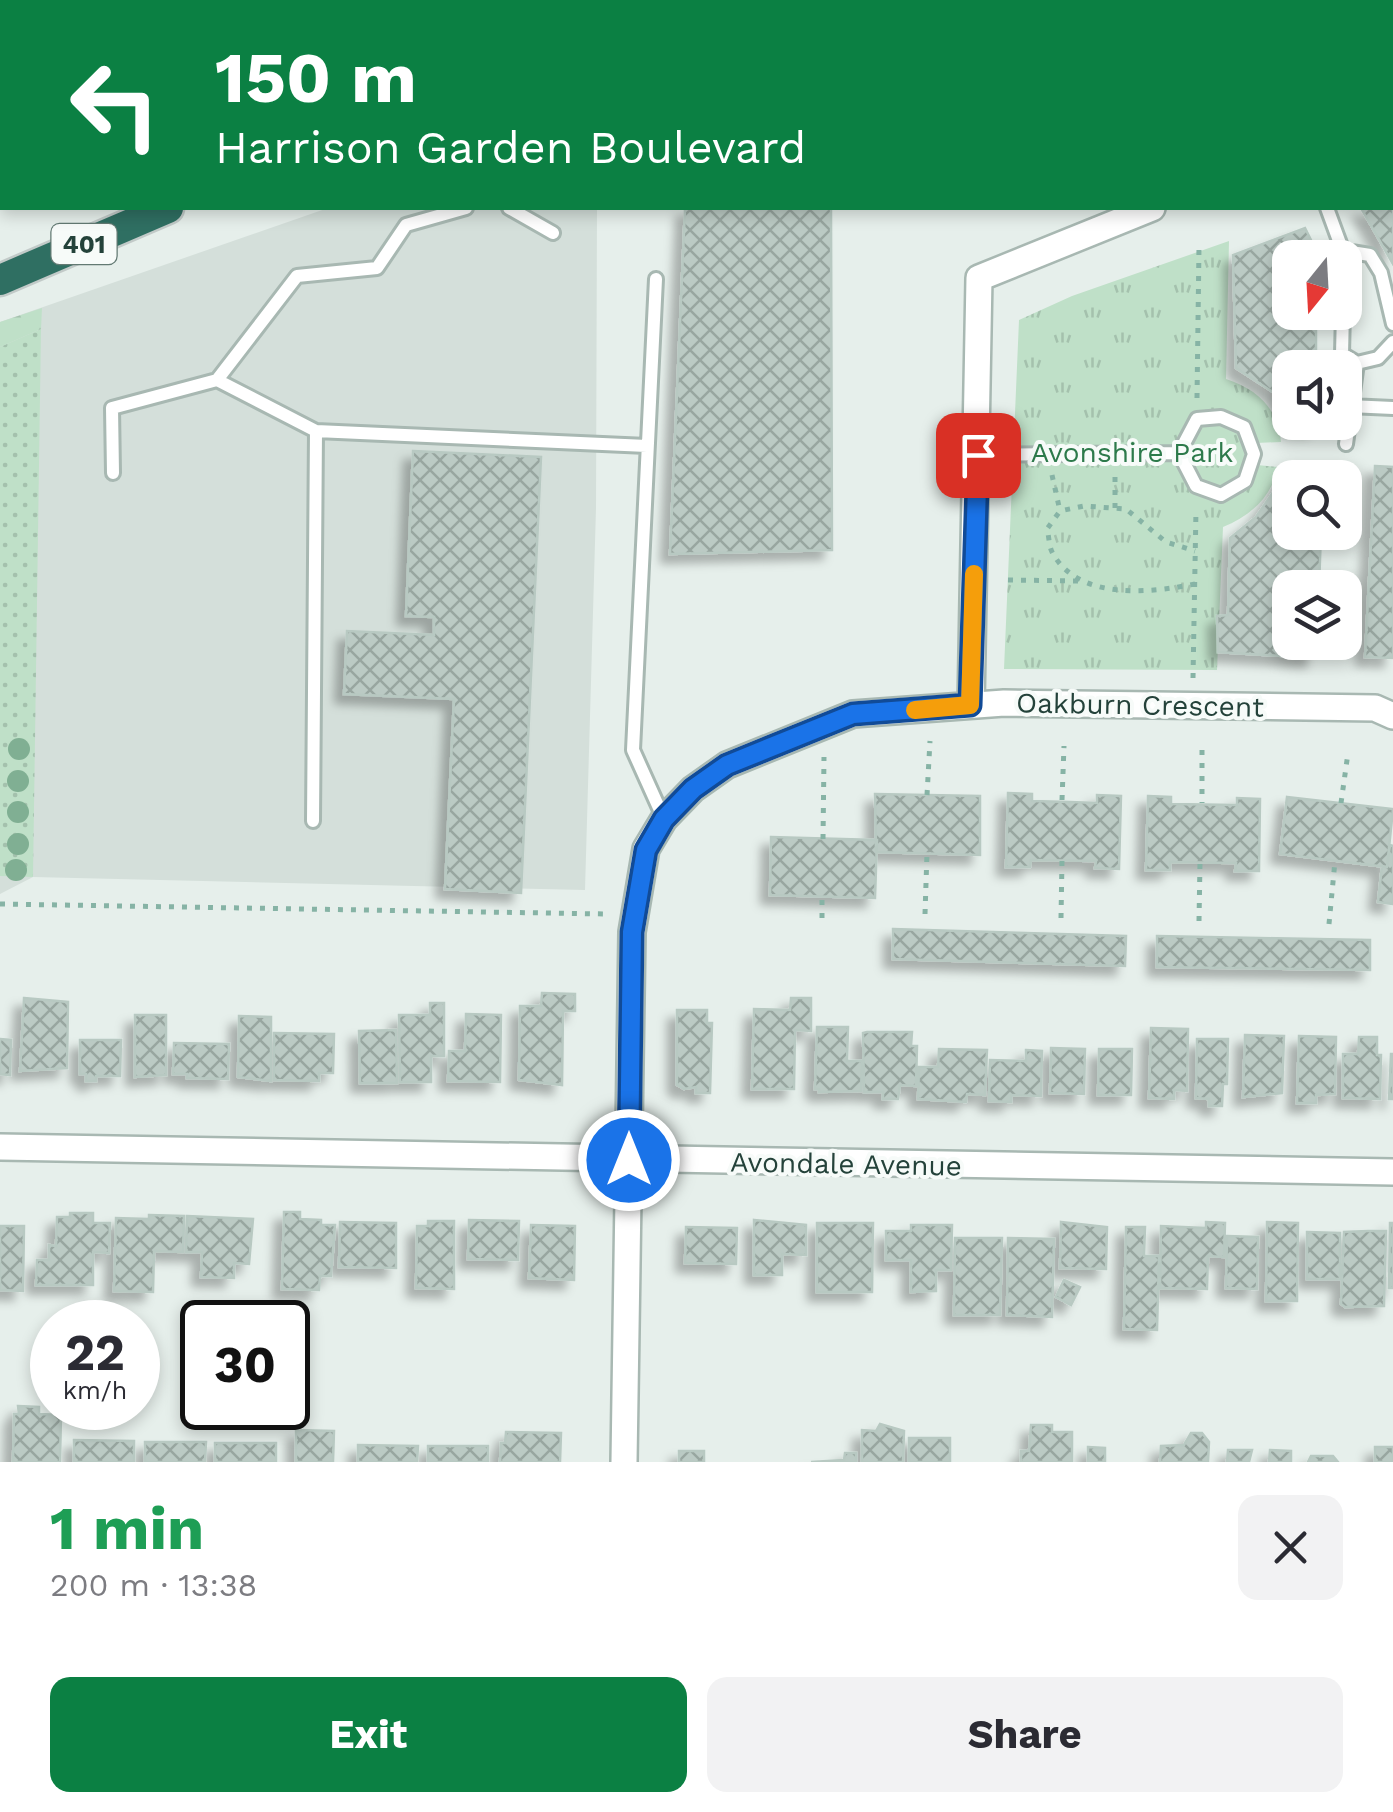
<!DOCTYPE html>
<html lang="en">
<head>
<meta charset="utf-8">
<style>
	body { margin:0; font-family:"Work Sans",sans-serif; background:#f2f2f3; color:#2b2b33; height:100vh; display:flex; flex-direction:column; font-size:38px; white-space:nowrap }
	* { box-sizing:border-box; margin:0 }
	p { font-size:32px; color:#7c7c81 }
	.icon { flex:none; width:55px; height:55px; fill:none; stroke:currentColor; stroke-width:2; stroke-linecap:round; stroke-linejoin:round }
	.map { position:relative; height:1462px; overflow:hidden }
	.side { display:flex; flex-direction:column; background:#fff; flex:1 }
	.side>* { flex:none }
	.top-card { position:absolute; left:0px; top:0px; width:1395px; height:210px; box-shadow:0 5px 15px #0003; background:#0b8043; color:#fff; overflow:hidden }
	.needle { width:65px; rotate:198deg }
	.fabs { position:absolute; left:1272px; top:240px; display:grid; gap:20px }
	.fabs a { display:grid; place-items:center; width:90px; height:90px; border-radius:20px; background:#fff; box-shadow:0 5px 15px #0003; font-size:50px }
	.speed { position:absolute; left:30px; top:1300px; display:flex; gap:20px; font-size:50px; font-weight:700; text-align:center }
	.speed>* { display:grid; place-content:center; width:130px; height:130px; border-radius:50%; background:#fff; box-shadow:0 5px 15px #0003; line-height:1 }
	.speed small { font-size:25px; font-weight:400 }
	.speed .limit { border:5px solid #111; border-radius:15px; background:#fff; color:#111 }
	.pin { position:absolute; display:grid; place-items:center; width:85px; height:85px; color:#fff; margin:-42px; border-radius:20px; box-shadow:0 5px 15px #0006 }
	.me { position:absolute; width:110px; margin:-55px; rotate:0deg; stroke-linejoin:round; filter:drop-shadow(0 0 8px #0008) }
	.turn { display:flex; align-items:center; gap:35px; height:210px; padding:0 50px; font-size:45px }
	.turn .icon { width:130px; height:130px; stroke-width:2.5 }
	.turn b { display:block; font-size:70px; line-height:85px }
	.round { display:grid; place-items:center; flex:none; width:105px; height:105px; border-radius:20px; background:#f2f2f3 }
	.summary { display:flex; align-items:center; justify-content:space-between; height:170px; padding:0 50px }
	h1 { font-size:60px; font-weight:700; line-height:75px; color:#1e9e55 }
	.primary-button { display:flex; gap:20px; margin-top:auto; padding:20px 50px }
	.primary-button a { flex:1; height:115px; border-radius:20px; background:#0b8043; color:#fff; font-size:40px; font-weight:700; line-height:115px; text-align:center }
	.primary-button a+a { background:#f2f2f3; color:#2b2b33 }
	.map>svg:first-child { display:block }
	.built { fill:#d4dfda }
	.grass { fill:url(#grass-dots) }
	.forest { fill:url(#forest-firs) }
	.park { fill:url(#park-tufts) }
	.building { fill:url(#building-cross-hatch); stroke:#b8c9c2; stroke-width:2.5; filter:url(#shadow) }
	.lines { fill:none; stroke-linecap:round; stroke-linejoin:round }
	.service-casing { stroke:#a8b8b2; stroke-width:18 }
	.minor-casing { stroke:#a8b8b2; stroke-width:30 }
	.motorway-casing { stroke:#c2cac8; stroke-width:35 }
	.path { stroke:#86b3a5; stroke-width:5; stroke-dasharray:5 8; stroke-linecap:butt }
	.service { stroke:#fff; stroke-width:12 }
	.minor { stroke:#fff; stroke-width:25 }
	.motorway { stroke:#2f6f62; stroke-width:30 }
	.tree { fill:#80af93 }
	.route-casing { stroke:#114b97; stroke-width:25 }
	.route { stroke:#1a73e8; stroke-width:18 }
	.slow { stroke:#f59e0b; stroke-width:18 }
	.labels { text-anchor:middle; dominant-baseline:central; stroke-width:8; stroke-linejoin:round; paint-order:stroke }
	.shield { fill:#f7fbf9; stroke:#637a73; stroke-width:2.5 }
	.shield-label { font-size:25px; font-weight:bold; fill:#24423a }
	.park-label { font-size:28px; fill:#2d7a4b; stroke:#f7fbf9 }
	.street-label { font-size:28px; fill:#24423a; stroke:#f7fbf9 }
</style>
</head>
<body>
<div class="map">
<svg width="1393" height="1462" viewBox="0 0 1393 1462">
	<defs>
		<pattern id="grass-dots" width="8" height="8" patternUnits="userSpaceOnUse" patternTransform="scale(2.5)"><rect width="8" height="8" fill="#bfe0c8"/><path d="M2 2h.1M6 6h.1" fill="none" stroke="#a4c1ad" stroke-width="1.8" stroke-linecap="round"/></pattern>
		<pattern id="forest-firs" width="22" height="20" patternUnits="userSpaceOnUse" patternTransform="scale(2.5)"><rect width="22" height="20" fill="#bfe0c8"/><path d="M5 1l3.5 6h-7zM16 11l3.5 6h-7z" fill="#a4c1ad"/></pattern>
		<pattern id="park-tufts" width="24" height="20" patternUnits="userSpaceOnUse" patternTransform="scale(2.5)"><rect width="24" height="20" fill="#bfe0c8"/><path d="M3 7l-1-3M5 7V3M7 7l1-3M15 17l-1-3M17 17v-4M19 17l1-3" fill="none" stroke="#a4c1ad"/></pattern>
		<pattern id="building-cross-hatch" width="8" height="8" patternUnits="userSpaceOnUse" patternTransform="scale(2.5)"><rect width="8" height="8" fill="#bbcac4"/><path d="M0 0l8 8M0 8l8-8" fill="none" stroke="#98a6a0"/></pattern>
		<filter id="shadow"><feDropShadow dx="-9" dy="9" stdDeviation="5" flood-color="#0004"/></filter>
	</defs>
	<rect width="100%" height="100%" fill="#e6efeb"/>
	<!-- built -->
	<path class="built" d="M 328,208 L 597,208 L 596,508 L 585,890 L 33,877 L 0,894 L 0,322 Z"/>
	<!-- grass -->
	<path class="grass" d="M 41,329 L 33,877 L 0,876 L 0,347 Z"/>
	<!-- forest -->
	<path class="forest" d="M 42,308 L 41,329 L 0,347 L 0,322 Z"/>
	<!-- park -->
	<path class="park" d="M 1229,241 L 1226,379 C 1257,389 1278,408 1281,442 L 1256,443 L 1257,465 L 1278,467 C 1272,497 1250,516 1223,527 L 1217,670 L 1004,669 L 1019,320 L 1072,296 Z"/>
	<!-- building -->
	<path class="building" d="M 993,0 L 1122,0 L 1123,2 L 987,2 Z
		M 1224,0 L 1378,0 L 1371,2 Z
		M 1393,183 L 1393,264 L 1361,208 L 1392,208 Z
		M 685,208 L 831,208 L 832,550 L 670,554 Z
		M 1305,228 L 1316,250 L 1316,258 L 1290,258 L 1290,312 L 1316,312 L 1316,368 L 1290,368 L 1290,422 L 1316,422 L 1316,427 L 1291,426 L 1276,394 L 1236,368 L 1233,255 Z
		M 413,451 L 541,457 L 521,893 L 445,889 L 454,699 L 344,694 L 347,631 L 434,635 L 434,617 L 406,616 Z
		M 1375,466 L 1393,467 L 1393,658 L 1365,657 Z
		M 1285,475 L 1318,478 L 1290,478 L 1290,532 L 1321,532 L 1319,588 L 1290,588 L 1290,642 L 1316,642 L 1315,658 L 1218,652 L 1217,616 L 1228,615 L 1230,538 L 1256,517 Z
		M 1008,793 L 1032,794 L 1032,801 L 1070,802 L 1097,803 L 1097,795 L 1121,796 L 1119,869 L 1095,868 L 1096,861 L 1031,860 L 1030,867 L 1006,867 Z
		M 875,794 L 980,796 L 980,855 L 876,852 Z
		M 1148,796 L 1171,797 L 1171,804 L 1237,805 L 1237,798 L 1260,799 L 1259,871 L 1235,871 L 1236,863 L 1170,862 L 1170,870 L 1146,870 Z
		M 1287,797 L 1393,809 L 1387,867 L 1280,854 Z
		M 771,837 L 877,840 L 875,898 L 770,895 Z
		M 1390,845 L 1393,846 L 1393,904 L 1378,902 L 1382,866 L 1387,867 Z
		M 893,929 L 1126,936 L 1125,966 L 893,959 Z
		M 1157,936 L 1370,940 L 1370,970 L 1157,967 Z
		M 542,993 L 575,994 L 575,1011 L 563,1011 L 562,1085 L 519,1080 L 520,1006 L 541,1006 Z
		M 24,998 L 68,1002 L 67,1068 L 20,1071 Z
		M 791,998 L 811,998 L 811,1031 L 795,1030 L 794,1089 L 752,1089 L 754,1009 L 790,1010 Z
		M 430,1003 L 444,1003 L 444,1056 L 431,1056 L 431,1082 L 400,1082 L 399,1015 L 430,1015 Z
		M 677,1010 L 707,1010 L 707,1023 L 712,1023 L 710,1093 L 696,1093 L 696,1087 L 684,1089 L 677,1085 Z
		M 466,1014 L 501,1015 L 500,1082 L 448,1081 L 449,1051 L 465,1051 Z
		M 135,1015 L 166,1015 L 166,1075 L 135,1077 Z
		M 239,1016 L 271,1017 L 271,1081 L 238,1077 Z
		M 817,1027 L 848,1027 L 847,1061 L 862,1061 L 861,1091 L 819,1092 L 819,1089 L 815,1089 Z
		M 1151,1028 L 1188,1029 L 1187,1091 L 1174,1090 L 1174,1099 L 1149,1098 Z
		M 396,1030 L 397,1083 L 360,1083 L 359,1031 Z
		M 867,1032 L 912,1032 L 911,1046 L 917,1046 L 916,1086 L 900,1085 L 898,1099 L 883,1099 L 883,1092 L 864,1092 L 863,1033 Z
		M 274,1033 L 334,1034 L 333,1073 L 319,1073 L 319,1081 L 274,1080 Z
		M 1245,1035 L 1284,1036 L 1282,1093 L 1243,1097 Z
		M 1299,1036 L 1336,1037 L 1335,1094 L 1316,1095 L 1316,1103 L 1297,1103 Z
		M 1359,1037 L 1377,1037 L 1377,1055 L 1381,1055 L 1380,1099 L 1343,1098 L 1343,1054 L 1358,1054 Z
		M 0,1039 L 11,1040 L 10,1075 L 0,1074 Z
		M 1197,1039 L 1228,1039 L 1227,1084 L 1223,1084 L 1222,1106 L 1209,1106 L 1209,1099 L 1196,1098 Z
		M 80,1040 L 121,1040 L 120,1076 L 96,1076 L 96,1081 L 86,1081 L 86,1074 L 80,1074 Z
		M 174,1043 L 229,1044 L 228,1079 L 187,1078 L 187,1074 L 173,1074 Z
		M 1051,1048 L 1085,1049 L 1084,1094 L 1050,1093 Z
		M 939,1049 L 987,1050 L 985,1095 L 967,1094 L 966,1102 L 918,1099 L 919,1067 L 938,1067 Z
		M 1099,1049 L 1132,1049 L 1131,1095 L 1098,1095 Z
		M 1026,1050 L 1042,1051 L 1041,1096 L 1011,1095 L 1011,1102 L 989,1101 L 990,1060 L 1026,1061 Z
		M 1391,1054 L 1393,1054 L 1393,1099 L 1389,1099 Z
		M 284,1212 L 300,1212 L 300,1219 L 321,1220 L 321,1225 L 335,1225 L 331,1276 L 320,1276 L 319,1290 L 282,1289 Z
		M 70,1213 L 93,1213 L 93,1223 L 110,1223 L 109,1253 L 93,1252 L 93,1285 L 36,1285 L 37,1260 L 49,1260 L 49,1245 L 56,1246 L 57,1217 L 70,1217 Z
		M 149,1215 L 184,1216 L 183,1252 L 154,1251 L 153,1292 L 114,1291 L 116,1218 L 149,1219 Z
		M 187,1216 L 253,1219 L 249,1264 L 234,1263 L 234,1278 L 201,1277 L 202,1252 L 186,1252 Z
		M 469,1220 L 519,1221 L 518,1260 L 468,1259 Z
		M 754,1220 L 806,1225 L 806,1255 L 782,1254 L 782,1275 L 754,1275 Z
		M 428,1221 L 454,1221 L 454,1289 L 416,1288 L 417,1226 L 428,1226 Z
		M 340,1222 L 396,1223 L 396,1268 L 339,1267 Z
		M 1061,1222 L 1107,1227 L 1106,1269 L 1060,1268 Z
		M 1206,1222 L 1225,1223 L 1224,1257 L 1208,1256 L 1207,1289 L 1160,1288 L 1161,1226 L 1206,1228 Z
		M 1267,1222 L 1298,1223 L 1297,1301 L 1266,1301 Z
		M 817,1223 L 873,1223 L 872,1292 L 817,1292 Z
		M 1390,1223 L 1393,1223 L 1393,1288 L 1389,1288 Z
		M 531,1225 L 575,1226 L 574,1280 L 529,1278 Z
		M 911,1225 L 952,1225 L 951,1270 L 936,1270 L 936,1291 L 911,1292 L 911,1260 L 886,1260 L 886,1231 L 911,1231 Z
		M 0,1226 L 24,1226 L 23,1291 L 0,1290 Z
		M 686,1227 L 737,1228 L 736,1264 L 685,1263 Z
		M 1126,1227 L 1145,1227 L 1144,1256 L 1159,1256 L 1157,1330 L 1124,1329 Z
		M 1368,1231 L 1386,1231 L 1384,1306 L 1345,1307 L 1341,1304 L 1344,1232 Z
		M 1307,1232 L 1340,1233 L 1340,1279 L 1307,1279 Z
		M 1227,1236 L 1258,1237 L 1257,1289 L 1226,1288 Z
		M 955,1238 L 1002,1238 L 1000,1315 L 954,1315 Z
		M 1008,1238 L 1054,1239 L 1052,1317 L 1007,1315 Z
		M 1064,1280 L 1080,1287 L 1071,1305 L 1056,1297 Z
		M 18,1406 L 39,1407 L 39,1414 L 61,1415 L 60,1462 L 13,1462 L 14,1414 L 19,1414 Z
		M 880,1424 L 904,1431 L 903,1462 L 862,1462 L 862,1430 L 876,1431 Z
		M 1031,1425 L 1052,1425 L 1052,1432 L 1072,1432 L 1072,1462 L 1021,1462 L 1021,1451 L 1029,1451 Z
		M 296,1430 L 334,1431 L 333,1462 L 296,1462 Z
		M 506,1432 L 561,1433 L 560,1462 L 500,1462 L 501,1443 L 505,1443 Z
		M 1191,1433 L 1202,1433 L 1209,1442 L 1208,1462 L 1160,1462 L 1161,1446 L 1184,1445 Z
		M 909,1438 L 950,1438 L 950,1462 L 909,1462 Z
		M 74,1440 L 134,1441 L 134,1462 L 74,1462 Z
		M 145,1442 L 206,1442 L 205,1462 L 145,1462 Z
		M 215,1443 L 276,1443 L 276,1462 L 215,1462 Z
		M 358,1445 L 418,1446 L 417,1462 L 358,1462 Z
		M 428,1446 L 488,1446 L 488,1462 L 428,1462 Z
		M 1088,1447 L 1105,1448 L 1105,1462 L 1088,1462 Z
		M 1375,1447 L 1393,1447 L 1393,1462 L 1375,1462 Z
		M 1228,1450 L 1252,1450 L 1249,1462 L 1227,1462 Z
		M 1270,1450 L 1291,1451 L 1291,1462 L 1269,1462 Z
		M 679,1451 L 704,1451 L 704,1462 L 679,1462 Z
		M 845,1453 L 856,1453 L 856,1462 L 811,1462 L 844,1460 Z
		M 1311,1456 L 1333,1456 L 1338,1462 L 1308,1462 Z"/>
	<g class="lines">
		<!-- service casing -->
		<g class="service-casing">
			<path id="service" d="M 466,208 L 406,225 L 377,268 L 297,276 L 217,380 L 316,431 L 647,446
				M 509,208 L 553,233
				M 1327,208 L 1345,257
				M 1345,251 L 1370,255 L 1381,273 L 1393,324
				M 656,279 L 633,750 L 664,819
				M 1343,312 L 1342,354 L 1357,363 L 1378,358 L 1393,342
				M 1349,406 L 1393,408
				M 1346,444 L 1357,363
				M 978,455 L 1179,453 L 1196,486 L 1221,495 L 1245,481 L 1254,454 L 1244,427 L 1221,417 L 1197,419 L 1179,453
				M 113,473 L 112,408 L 217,380
				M 313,821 L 316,431"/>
		</g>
		<!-- minor casing -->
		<g class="minor-casing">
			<path id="minor" d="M 1392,111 L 1393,110
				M 971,705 L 979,278 L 1152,208
				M 0,1147 L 1393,1172
				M 624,1462 L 632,932 L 646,849 L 664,819 L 693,789 L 727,765 L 853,714 L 1004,703 L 1375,708 L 1393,716"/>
		</g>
		<!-- motorway casing -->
		<g class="motorway-casing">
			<path id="motorway" d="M 189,2 L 195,0
				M 418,2 L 424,0
				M 639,2 L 645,0
				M 705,2 L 711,0
				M 0,82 L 2,81
				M 0,181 L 2,180
				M 0,280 L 168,208"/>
		</g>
		<!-- path -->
		<path class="path" d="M 1197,398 L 1199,247
			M 1052,475 L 1060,511
			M 1115,508 L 1115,471
			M 1008,580 L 1080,581
			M 1195,584 C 1150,593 1078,601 1052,552 C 1049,546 1049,536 1047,529 L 1060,511 L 1084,506 L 1126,509 L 1166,542 L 1195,551
			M 1193,678 L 1196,509
			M 1202,750 L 1202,803
			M 927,795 L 930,741
			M 1062,800 L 1064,746
			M 1341,803 L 1348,753
			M 823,839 L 824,757
			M 0,904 L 607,914
			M 925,914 L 927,853
			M 822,918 L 822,897
			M 1061,918 L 1062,860
			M 1199,921 L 1200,862
			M 1329,924 L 1335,861"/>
		<!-- service -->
		<use href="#service" class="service"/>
		<!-- minor -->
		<use href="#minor" class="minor"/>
		<!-- motorway -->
		<use href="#motorway" class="motorway"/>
	</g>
	<!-- trees -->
	<g class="tree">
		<circle cx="19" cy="749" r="11"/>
		<circle cx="18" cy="781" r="11"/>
		<circle cx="18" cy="812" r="11"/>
		<circle cx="18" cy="844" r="11"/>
		<circle cx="16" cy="870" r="11"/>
	</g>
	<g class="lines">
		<!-- route casing -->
		<g class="route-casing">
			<path id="route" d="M 629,1160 L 632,932 L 646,850 L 664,819 L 693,789 L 727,765 L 853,714 L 970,705 L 978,455"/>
		</g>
		<!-- route -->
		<use href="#route" class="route"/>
		<!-- slow -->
		<path class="slow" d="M 915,710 L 970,705 L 974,574"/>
	</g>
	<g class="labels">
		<!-- shield labels -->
		<rect class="shield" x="51.5" y="224" width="65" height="40" rx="8"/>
		<g class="shield-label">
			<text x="84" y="244">401</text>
		</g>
		<!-- park labels -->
		<g class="park-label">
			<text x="1132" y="452">Avonshire Park</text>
		</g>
		<!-- street labels -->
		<g class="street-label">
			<text transform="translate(1140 705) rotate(1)">Oakburn Crescent</text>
			<text transform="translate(846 1164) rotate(1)">Avondale Avenue</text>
		</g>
	</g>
</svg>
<div class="fabs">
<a><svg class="needle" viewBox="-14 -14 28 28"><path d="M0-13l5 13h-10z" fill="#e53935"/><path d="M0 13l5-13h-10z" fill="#7c7c81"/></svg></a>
<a><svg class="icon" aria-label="sound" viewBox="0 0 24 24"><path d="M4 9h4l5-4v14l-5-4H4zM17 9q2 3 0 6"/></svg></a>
<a><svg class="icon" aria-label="search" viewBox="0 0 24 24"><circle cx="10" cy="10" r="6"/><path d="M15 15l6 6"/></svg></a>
<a><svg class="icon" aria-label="layers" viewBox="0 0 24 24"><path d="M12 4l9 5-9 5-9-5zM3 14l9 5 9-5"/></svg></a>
</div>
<div class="speed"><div>22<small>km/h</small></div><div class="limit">30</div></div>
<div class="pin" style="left:978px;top:455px;background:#d93025"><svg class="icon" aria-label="arrive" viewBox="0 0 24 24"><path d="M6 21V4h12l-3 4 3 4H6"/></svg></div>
<svg class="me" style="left:629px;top:1160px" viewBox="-20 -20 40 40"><circle r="17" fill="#1a73e8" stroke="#fff" stroke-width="3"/><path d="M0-11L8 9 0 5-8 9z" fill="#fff"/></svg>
<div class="top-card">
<div class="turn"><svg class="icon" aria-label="left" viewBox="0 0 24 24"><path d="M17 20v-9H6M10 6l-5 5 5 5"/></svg><div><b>150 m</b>Harrison Garden Boulevard</div></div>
</div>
</div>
<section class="side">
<div class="summary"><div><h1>1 min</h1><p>200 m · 13:38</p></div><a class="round"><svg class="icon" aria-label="close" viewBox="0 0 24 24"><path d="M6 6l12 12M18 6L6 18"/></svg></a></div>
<div class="primary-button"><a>Exit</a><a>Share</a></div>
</section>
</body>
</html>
